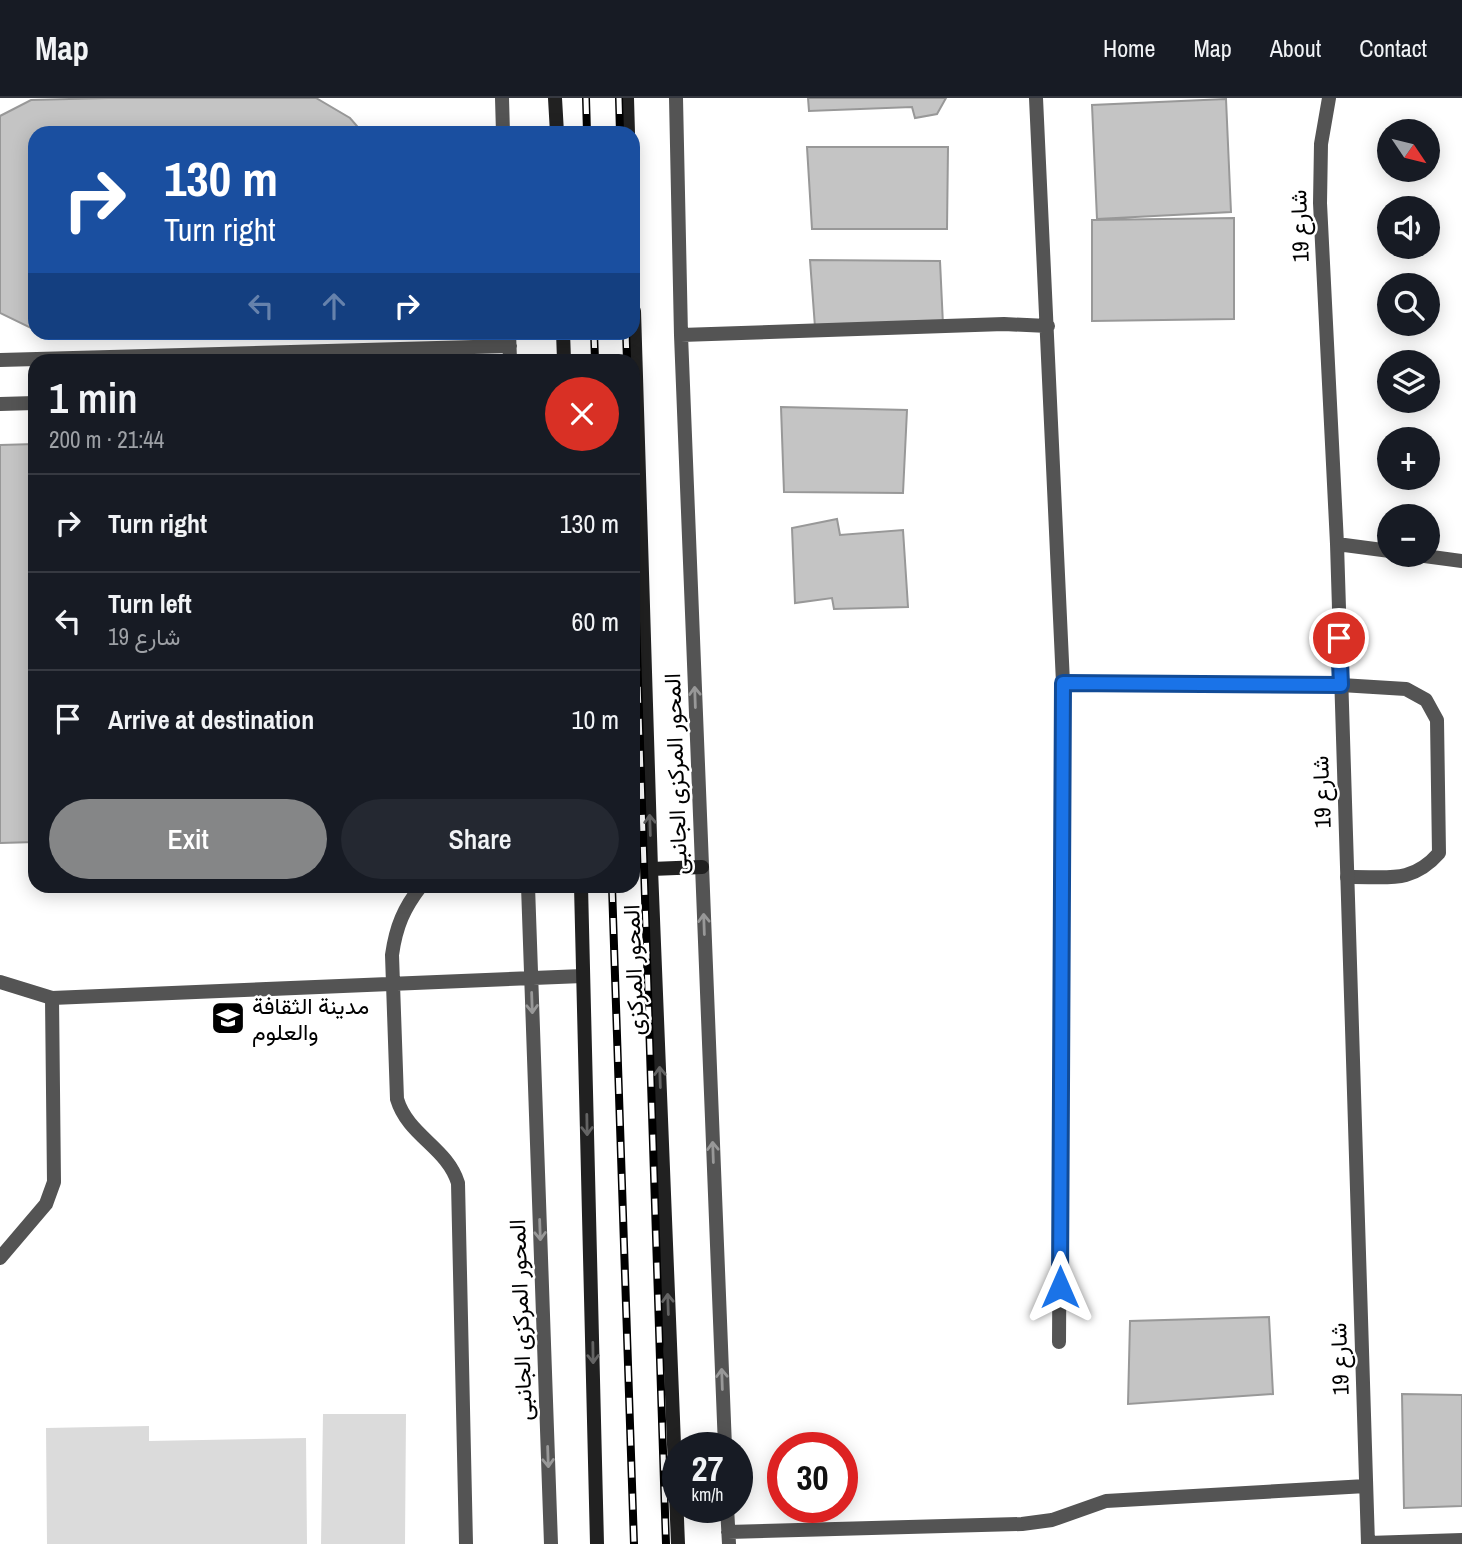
<!DOCTYPE html>
<html lang="en">
<head>
<meta charset="utf-8">
<style>
	body { margin:0; font-family:"Archivo Narrow",Vazirmatn,sans-serif; background:#242831; color:#f1f3f6; height:100vh; display:flex; flex-direction:column; font-size:26px; white-space:nowrap }
	* { box-sizing:border-box; margin:0 }
	p { font-size:23px; color:#9ea1a6 }
	.icon { flex:none; width:38px; height:38px; fill:none; stroke:currentColor; stroke-width:2; stroke-linecap:round; stroke-linejoin:round }
	.map { position:relative; flex:1; overflow:hidden }
	.side { position:absolute; left:28px; top:256px; width:612px; height:539px; display:flex; flex-direction:column; background:#171b24; border-radius:21px; box-shadow:0 4px 18px #0003 }
	.side>* { flex:none }
	.hud { position:absolute; left:28px; top:28px; width:612px; height:214px; border-radius:21px; box-shadow:0 4px 18px #0003; background:#1a4fa0; color:#fff; overflow:hidden }
	.needle { width:46px; rotate:125deg }
	.controls { position:absolute; left:1377px; top:21px; display:grid; gap:14px }
	.controls a { display:grid; place-items:center; width:63px; height:63px; border-radius:50%; background:#171b24; box-shadow:0 4px 18px #0003; font-size:35px }
	.speed { position:absolute; left:662px; top:1334px; display:flex; gap:14px; font-size:35px; font-weight:700; text-align:center }
	.speed>* { display:grid; place-content:center; width:91px; height:91px; border-radius:50%; background:#171b24; box-shadow:0 4px 18px #0003; line-height:1 }
	.speed small { font-size:18px; font-weight:400 }
	.speed .limit { border:10px solid #d22; background:#fff; color:#111 }
	.pin { position:absolute; display:grid; place-items:center; width:60px; height:60px; color:#fff; margin:-30px; border:4px solid #fff; border-radius:50%; box-shadow:0 2px 7px #0007 }
	.me { position:absolute; width:77px; margin:-38px; rotate:0deg; stroke-linejoin:round; filter:drop-shadow(0 0 5px #0008) }
	.turn { display:flex; align-items:center; gap:24px; height:147px; padding:0 21px; font-size:32px }
	.turn .icon { width:91px; height:91px; stroke-width:2.5 }
	.turn b { display:block; font-size:49px; line-height:60px }
	.lanes { display:flex; align-items:center; height:66px; padding:0 21px; background:#0003; justify-content:center; gap:35px; direction:ltr }
	.lanes .off { opacity:.35 }
	.round { display:grid; place-items:center; flex:none; width:74px; height:74px; border-radius:37px; background:#242831 }
	.summary { display:flex; align-items:center; justify-content:space-between; height:119px; padding:0 21px }
	h1 { font-size:42px; font-weight:600; line-height:52px }
	.button { display:flex; gap:14px; margin-top:auto; padding:14px 21px }
	.button a { flex:1; height:80px; border-radius:42px; background:#858687; color:#fff; font-size:28px; font-weight:600; line-height:80px; text-align:center }
	.button a+a { background:#242831; color:#f1f3f6 }
	ul { padding:0; list-style:none }
	li { display:flex; align-items:center; gap:21px; height:98px; padding:0 21px; border-top:2px solid #363941 }
	li div { flex:1 }
	li b { display:block; font-size:26px }
	li em { font-style:normal }
	header { display:flex; align-items:center; gap:42px; box-sizing:border-box; height:98px; padding:0 35px; background:#171b24; border-bottom:2px solid #363941 }
	header strong { font-size:33px }
	nav { display:flex; gap:38px; margin-inline-start:auto; font-size:24px }
	.map>svg:first-child { display:block }
	.green { fill:#dbdbdb }
	.building { fill:#c4c4c4; stroke:#989898; stroke-width:2 }
	.lines { fill:none; stroke-linecap:round; stroke-linejoin:round }
	.service { stroke:#545454; stroke-width:14 }
	.minor { stroke:#545454; stroke-width:14 }
	.secondary { stroke:#212121; stroke-width:14 }
	.rail-casing { stroke:#000; stroke-width:8 }
	.rail { stroke:#fff; stroke-width:5; stroke-dasharray:16; stroke-linecap:butt }
	.oneway { stroke:#989898 }
	.oneway2 { stroke:#646464 }
	.route-casing { stroke:#114b97; stroke-width:18 }
	.route { stroke:#1a73e8; stroke-width:12 }
	.labels { text-anchor:middle; dominant-baseline:central; stroke-width:5; stroke-linejoin:round; paint-order:stroke }
	.street-label { font-size:23px; fill:#000; stroke:#fff }
	.poi-label { font-size:23px; fill:#000; stroke:#fff; text-anchor:start }
</style>
</head>
<body>
<header>
<strong>Map</strong>
<nav><a>Home</a><a>Map</a><a>About</a><a>Contact</a></nav>
</header>
<div class="map">
<svg width="1462" height="1446" viewBox="0 0 1462 1446">
	<rect width="100%" height="100%" fill="#fff"/>
	<!-- green -->
	<path class="green" d="M 323,1316 L 406,1316 L 405,1446 L 321,1446 Z
		M 149,1328 L 149,1343 L 306,1340 L 307,1446 L 47,1446 L 46,1330 Z"/>
	<!-- building -->
	<path class="building" d="M 108,0 L 316,0 L 350,20 L 363,35 L 35,35 L 35,232 L 0,215 L 0,18 L 31,2 Z
		M 808,0 L 946,0 L 937,16 L 915,20 L 912,9 L 809,13 Z
		M 1226,1 L 1231,114 L 1097,121 L 1092,7 Z
		M 807,49 L 948,49 L 947,131 L 812,131 Z
		M 1234,120 L 1234,221 L 1092,223 L 1092,122 Z
		M 810,162 L 940,163 L 943,227 L 815,229 Z
		M 781,309 L 907,312 L 903,395 L 784,394 Z
		M 35,346 L 35,464 L 30,464 L 35,606 L 35,744 L 0,745 L 0,347 Z
		M 837,421 L 840,437 L 903,432 L 908,509 L 834,511 L 832,500 L 795,505 L 792,430 Z
		M 1269,1219 L 1273,1296 L 1128,1306 L 1130,1223 Z
		M 1402,1296 L 1462,1297 L 1462,1408 L 1404,1410 Z"/>
	<g class="lines">
		<!-- service -->
		<path class="service" d="M 502,0 L 503,35
			M 509,234 L 510,262
			M 0,262 L 510,248
			M 0,306 L 35,305
			M 1341,587 L 1406,591 L 1426,602 L 1437,622 L 1439,755 C 1411,787 1386,778 1347,779
			M 421,788 C 404,810 396,828 392,857 L 397,1001 C 408,1038 447,1049 458,1085 L 466,1446
			M 528,788 L 551,1446
			M 0,884 L 52,900 L 583,878
			M 0,1160 L 46,1106 L 54,1084 L 52,900"/>
		<!-- minor -->
		<path class="minor" d="M 676,0 L 681,237 L 725,1349
			M 1036,0 L 1063,585 L 1059,1244
			M 1329,0 L 1321,46 L 1320,105 L 1337,446 L 1368,1446
			M 681,237 L 1004,226 L 1048,228
			M 1337,446 L 1390,453
			M 1417,457 L 1462,463
			M 1063,585 L 1341,587
			M 727,1409 L 729,1446
			M 728,1434 L 1022,1426 L 1052,1422 L 1106,1403 L 1366,1388
			M 1368,1445 L 1462,1442"/>
		<!-- secondary -->
		<path class="secondary" d="M 555,0 L 557,35
			M 627,0 L 628,35
			M 634,213 L 651,771 L 678,1446
			M 563,234 L 564,262
			M 651,771 L 702,769
			M 581,788 L 597,1446"/>
		<!-- rail casing -->
		<g class="rail-casing">
			<path id="rail" d="M 586,0 L 587,35
				M 619,0 L 620,35
				M 594,234 L 595,262
				M 626,234 L 627,262
				M 634,461 L 666,1446
				M 612,788 L 634,1446"/>
		</g>
		<!-- rail -->
		<use href="#rail" class="rail"/>
	</g>
	<!-- one-way arrows -->
	<defs><path id="oneway-shaft" d="M-6 0H5M1.5-3L5.5 0L1.5 3" fill="none" stroke-width="1.6" stroke-linecap="round" stroke-linejoin="round" transform="scale(1.75)"/></defs>
	<g class="oneway">
		<use href="#oneway-shaft" transform="translate(695 599) rotate(-92)"/>
		<use href="#oneway-shaft" transform="translate(704 826) rotate(-92)"/>
		<use href="#oneway-shaft" transform="translate(532 905) rotate(88)"/>
		<use href="#oneway-shaft" transform="translate(713 1054) rotate(-92)"/>
		<use href="#oneway-shaft" transform="translate(540 1132) rotate(88)"/>
		<use href="#oneway-shaft" transform="translate(722 1281) rotate(-92)"/>
		<use href="#oneway-shaft" transform="translate(548 1359) rotate(88)"/>
	</g>
	<g class="oneway2">
		<use href="#oneway-shaft" transform="translate(650 727) rotate(-92)"/>
		<use href="#oneway-shaft" transform="translate(660 979) rotate(-92)"/>
		<use href="#oneway-shaft" transform="translate(587 1027) rotate(89)"/>
		<use href="#oneway-shaft" transform="translate(668 1206) rotate(-92)"/>
		<use href="#oneway-shaft" transform="translate(593 1255) rotate(89)"/>
	</g>
	<g class="lines">
		<!-- route casing -->
		<g class="route-casing">
			<path id="route" d="M 1060,1189 L 1063,585 L 1341,587 L 1339,540"/>
		</g>
		<!-- route -->
		<use href="#route" class="route"/>
	</g>
	<!-- icons -->
	<defs>
		<g id="university-square" transform="scale(1.75)"><rect x="-9" y="-9" width="18" height="18" rx="4" fill="#000" stroke="#fff"/><path d="M0-5L7-2L0 1L-7-2ZM-4 1L0 2.5L4 1V4Q0 6-4 4Z" fill="#fff"/></g>
	</defs>
	<g fill-rule="evenodd">
		<use href="#university-square" x="228" y="920"/>
	</g>
	<g class="labels">
		<!-- street labels -->
		<g class="street-label">
			<text transform="translate(1299 128) rotate(-92)">شارع 19</text>
			<text transform="translate(675 676) rotate(-92)">المحور المركزى الجانبى</text>
			<text transform="translate(1321 694) rotate(-92)">شارع 19</text>
			<text transform="translate(633 872) rotate(-92)">المحور المركزى</text>
			<text transform="translate(520 1222) rotate(-92)">المحور المركزى الجانبى</text>
			<text transform="translate(1339 1261) rotate(-92)">شارع 19</text>
		</g>
		<!-- poi labels -->
		<g class="poi-label">
			<text x="252" y="907">مدينة الثقافة<tspan x="252" dy="26">والعلوم</tspan></text>
		</g>
	</g>
</svg>
<div class="controls">
<a><svg class="needle" viewBox="-14 -14 28 28"><path d="M0-13l5 13h-10z" fill="#e53935"/><path d="M0 13l5-13h-10z" fill="#9ea1a6"/></svg></a>
<a><svg class="icon" aria-label="sound" viewBox="0 0 24 24"><path d="M4 9h4l5-4v14l-5-4H4zM17 9q2 3 0 6"/></svg></a>
<a><svg class="icon" aria-label="search" viewBox="0 0 24 24"><circle cx="10" cy="10" r="6"/><path d="M15 15l6 6"/></svg></a>
<a><svg class="icon" aria-label="layers" viewBox="0 0 24 24"><path d="M12 4l9 5-9 5-9-5zM3 14l9 5 9-5"/></svg></a>
<a>+</a>
<a>−</a>
</div>
<div class="speed"><div>27<small>km/h</small></div><div class="limit">30</div></div>
<div class="pin" style="left:1339px;top:540px;background:#d93025"><svg class="icon" aria-label="arrive" viewBox="0 0 24 24"><path d="M6 21V4h12l-3 4 3 4H6"/></svg></div>
<svg class="me" style="left:1060px;top:1189px" viewBox="-20 -20 40 40"><path d="M0-17L14 15 0 8-14 15z" fill="#1a73e8" stroke="#fff" stroke-width="4"/></svg>
<div class="hud">
<div class="turn"><svg class="icon" aria-label="right" viewBox="0 0 24 24"><path d="M7 20v-9h11M14 6l5 5-5 5"/></svg><div><b>130 m</b>Turn right</div></div>
<div class="lanes"><svg class="icon off" aria-label="left" viewBox="0 0 24 24"><path d="M17 20v-9H6M10 6l-5 5 5 5"/></svg><svg class="icon off" aria-label="ahead" viewBox="0 0 24 24"><path d="M12 20V5M6 11l6-6 6 6"/></svg><svg class="icon" aria-label="right" viewBox="0 0 24 24"><path d="M7 20v-9h11M14 6l5 5-5 5"/></svg></div>
</div>
<section class="side">
<div class="summary"><div><h1>1 min</h1><p>200 m · 21:44</p></div><a class="round" style="background:#d93025;color:#fff"><svg class="icon" aria-label="close" viewBox="0 0 24 24"><path d="M6 6l12 12M18 6L6 18"/></svg></a></div>
<ul>
<li><svg class="icon" aria-label="right" viewBox="0 0 24 24"><path d="M7 20v-9h11M14 6l5 5-5 5"/></svg><div><b>Turn right</b></div><em>130 m</em></li>
<li><svg class="icon" aria-label="left" viewBox="0 0 24 24"><path d="M17 20v-9H6M10 6l-5 5 5 5"/></svg><div><b>Turn left</b><p>شارع 19</p></div><em>60 m</em></li>
<li><svg class="icon" aria-label="arrive" viewBox="0 0 24 24"><path d="M6 21V4h12l-3 4 3 4H6"/></svg><div><b>Arrive at destination</b></div><em>10 m</em></li>
</ul>
<div class="button"><a>Exit</a><a>Share</a></div>
</section>
</div>
</body>
</html>
